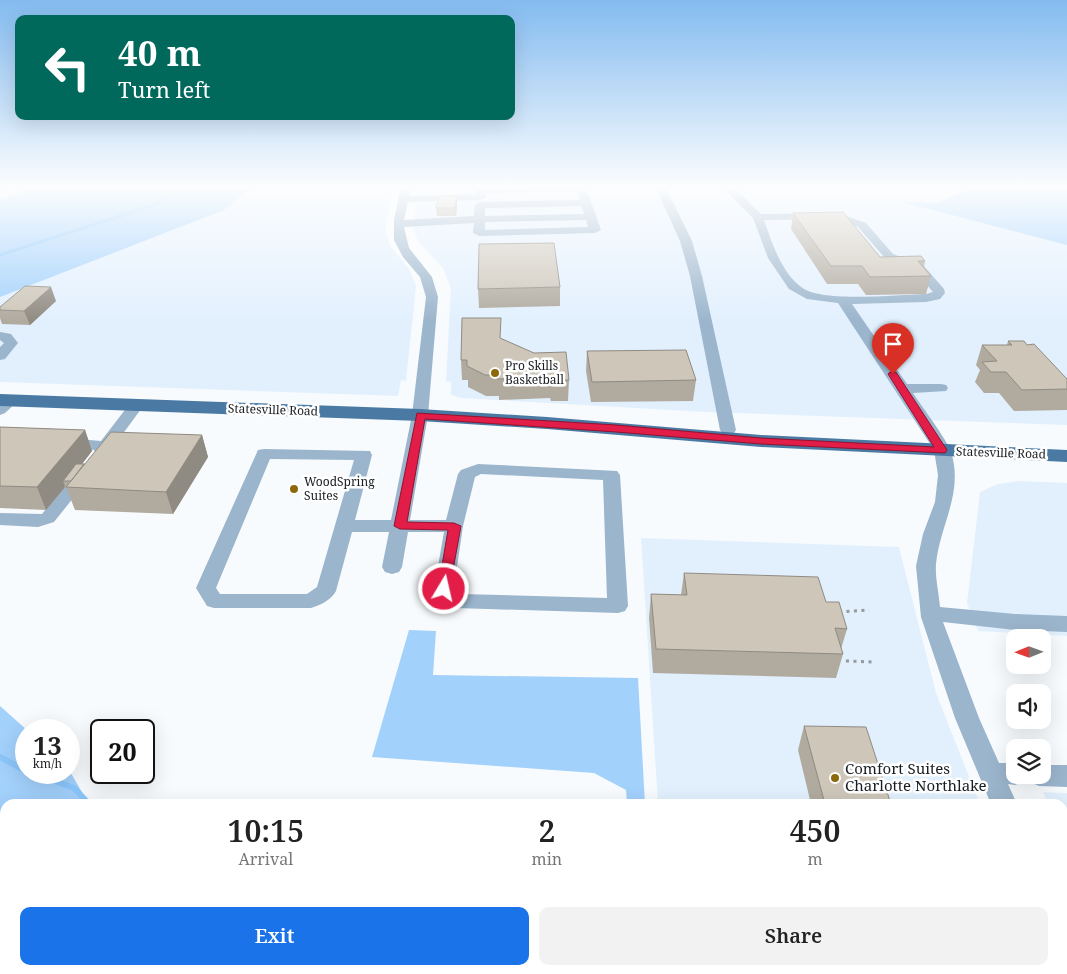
<!DOCTYPE html>
<html lang="en">
<head>
<meta charset="utf-8">
<style>
  body { margin:0; font-family:"Noto Serif",serif; background:#f2f2f2; color:#222; height:100vh; display:flex; flex-direction:column; font-size:19px; white-space:nowrap }
  * { box-sizing:border-box; margin:0 }
  p { font-size:16px; color:#767676 }
  .icon { flex:none; width:28px; height:28px; fill:none; stroke:currentColor; stroke-width:2; stroke-linecap:round; stroke-linejoin:round }
  .map { position:relative; flex:1; overflow:hidden }
  .details { position:absolute; left:0px; top:799px; width:1068px; height:176px; display:flex; flex-direction:column; background:#fff; border-radius:15px 15px 0 0; box-shadow:0 5px 20px #0002 }
  .details>* { flex:none }
  .hud { position:absolute; left:15px; top:15px; width:500px; height:105px; border-radius:10px; box-shadow:0 5px 20px #0002; background:#00695c; color:#fff; overflow:hidden }
  .needle { width:32px; rotate:269deg }
  .fabs { position:absolute; left:1006px; top:629px; display:grid; gap:10px }
  .fabs a { display:grid; place-items:center; width:45px; height:45px; border-radius:10px; background:#fff; box-shadow:0 5px 20px #0002; font-size:25px }
  .speed { position:absolute; left:15px; top:719px; display:flex; gap:10px; font-size:25px; font-weight:700; text-align:center }
  .speed>* { display:grid; place-content:center; width:65px; height:65px; border-radius:50%; background:#fff; box-shadow:0 5px 20px #0002; line-height:1 }
  .speed small { font-size:12px; font-weight:400 }
  .speed .limit { border:2px solid #111; border-radius:8px; background:#fff; color:#111 }
  .pin { position:absolute; display:grid; place-items:center; width:42px; height:42px; color:#fff; margin:-51px -21px; border-radius:50% 50% 50% 0; rotate:-45deg; box-shadow:0 0 5px #0007 }
  .pin .icon { rotate:45deg }
  .me { position:absolute; width:55px; margin:-28px; rotate:9deg; stroke-linejoin:round; filter:drop-shadow(0 0 4px #0008) }
  .turn { display:flex; align-items:center; gap:18px; height:105px; padding:0 20px; font-size:22px }
  .turn .icon { width:65px; height:65px; stroke-width:2.5 }
  .turn b { display:block; font-size:35px; line-height:42px }
  .eta { display:flex; justify-content:space-evenly; align-items:center; height:85px; text-align:center }
  .eta b { font-size:30px; font-weight:600; line-height:35px }
  .primary-button { display:flex; gap:10px; margin-top:auto; padding:10px 20px }
  .primary-button a { flex:1; height:58px; border-radius:10px; background:#1a73e8; color:#fff; font-size:20px; font-weight:600; line-height:58px; text-align:center }
  .primary-button a+a { background:#f2f2f2; color:#222 }
  .map>svg:first-child { display:block }
  .built { fill:#e2f0fe }
  .forest { fill:#a2d1fc }
  .lines { fill:none; stroke-linecap:round; stroke-linejoin:round }
  .stream-far1 { stroke:#8bc6fb; stroke-width:3 }
  .stream { stroke:#8bc6fb; stroke-width:6 }
  .path { stroke:#95999b; stroke-width:3; stroke-dasharray:3 4.5; stroke-linecap:butt }
  .minor { fill:#9bb5cc; fill-rule:evenodd }
  .major { fill:#4a79a3; fill-rule:evenodd }
  .wall { fill:#b0aa9f }
  .shaded-wall { fill:#908b82 }
  .building { fill:#cdc6b9; stroke:#908b82 }
  .route { fill:#e11d48; stroke:#92132f }
  .poi-dot { fill:#8c690a; stroke:#fff; stroke-width:2 }
  .labels { text-anchor:middle; stroke-width:5; stroke-linejoin:round; paint-order:stroke }
  .poi-label { font-size:12px; fill:#181d21; stroke:#fff; text-anchor:start }
  .street-label { font-size:12px; fill:#181d21; stroke:#fff }
  .near-poi-label { font-size:15px; fill:#181d21; stroke:#fff; text-anchor:start }
</style>
</head>
<body>
<div class="map">
<svg width="1067" height="974" viewBox="0 0 1067 974">
  <rect width="100%" height="100%" fill="#f8fbfd"/>
  <path class="built" d="M0,186H394L385,230L390,246L409,269L416,286L406,381L401,380L398,396L0,382Z
    M419,186H1067V425L705,412L461,398L451,395V382L446,381L451,288L443,268L418,241L413,228Z
    M1020,481L1067,483V636L978,631L967,603L980,492L998,484Z
    M641,538L899,547L936,693L980,804H658Z
    M1043,792L1067,793V846L1063,836L1062,804H1048Z
    M669,970H1046L1048,974H670Z"/>
  <path class="forest" d="M40,186H254L224,210L0,297V199Z
    M976,186H1053L1067,190V245L902,202L937,203Z
    M409,630L436,631L433,675L638,678L645,804H627L626,790L594,773L372,757Z
    M0,706L27,730L26,772H69V770L89,804H5V833L0,830Z
    M113,970H305L308,974H120Z"/>
  <g class="lines">
    <path class="stream-far1" d="M0,255L151,206L186,186"/>
    <path class="stream" d="M0,757L26,771
      M30,772L74,788L89,804
      M305,970L308,974"/>
    <path class="path" d="M839,612L869,610
      M846,661L874,662"/>
    <path class="minor" d="M0,186H15L0,192Z
      M401,186H411L409,196L476,194L475,190L480,187L585,186L586,188L601,230L595,233L479,236L473,233L474,223L404,227L409,248L432,277L438,297L428,415L410,520H446L458,474L461,470L478,464L617,471L620,475L628,606L625,611L618,613L456,608L449,606L434,589L444,532H408L402,567L399,572L392,574L385,572L382,567L389,532H352L336,591C331,600 321,605 311,608H214L207,606L196,588L258,450L264,449L370,451L372,455L355,520H391L412,415L426,297L420,277L403,257L394,240V220ZM577,191L580,200L480,202L475,205L474,216L404,220L408,202L481,200L486,197L485,193ZM581,206L584,214L485,216V208ZM586,220L588,227L485,230V222ZM270,459L354,460L317,587L307,594H220L216,588ZM481,474L603,480L607,598L461,594L454,587L463,526L475,477Z
      M655,186H665L692,241L702,276L736,430L734,433H722L720,430L690,276L680,241Z
      M721,186H732L761,214L838,213L866,223L893,254L923,265L944,289L945,293L940,299L926,302L852,304L907,384H941L946,385L948,388L946,391L913,393C922,407 946,438 951,452C964,493 940,524 936,564C935,578 939,593 940,607L1015,614L1067,616V632L1015,630L943,622L979,718L999,763H1015V775H1042V765H1067V787L1039,786L1030,782L1027,775L1024,781L1015,785L1008,784L1017,804H991L955,718L921,617L916,566L923,534L935,502L938,475L934,450L838,303L807,299L789,289L768,258L753,218ZM837,219L858,227L885,258L915,271L933,292L926,294C898,295 826,302 804,289C782,275 772,243 764,220Z
      M0,332L11,334L18,343L5,359L0,360V347L4,343L0,340Z
      M10,396L15,398L18,401L5,413L0,415V402Z
      M136,400L141,402L144,405L108,454H96L94,450L60,446L58,443L60,440L66,438L101,441L131,402Z
      M73,482L79,483L82,487L54,522L38,527L0,525V513L42,514L67,483Z
      M1062,917L1067,919V953L1062,952Z"/>
    <path class="major" d="M0,394L420,409L547,417L761,435L1067,450V462L761,447L547,429L420,421L0,406Z"/>
  </g>
  <path class="wall" d="M457,204L456,216H437L436,208Z
    M793,213L880,257L925,261L924,267L931,276L926,294L866,295L858,284H827L791,229Z
    M560,287V306L479,308L478,289Z
    M56,301L30,325L2,324L0,318V307Z
    M501,339L569,380L568,401H551L550,398L499,400V396H486L468,387V380H462L461,360Z
    M1008,341L1027,345L1067,379V410L1014,411L999,393H984L975,382L980,370L976,365L982,345H1007Z
    M587,351L696,380L693,401L591,402L586,371Z
    M0,427L85,430L92,451L82,464L202,435L208,457L173,514L75,510L66,487H65L46,510L0,508Z
    M684,573L826,602L847,629L841,649L843,654L836,678L653,673L649,618L651,594L681,595Z
    M804,726L891,804H811L798,750Z"/>
  <path class="shaded-wall" d="M457,196V204L456,216L455,208Z
    M51,287L56,301L30,325L24,311Z
    M85,430L92,451L69,481H63L65,487L46,510L37,487Z
    M202,435L208,457L173,514L166,492Z"/>
  <path class="building" d="M439,196H457L455,208H436Z
    M843,212L880,257L921,256L925,261H918L931,276L870,277L862,266H831L793,213Z
    M554,243L560,287L478,289L479,244Z
    M25,286L51,287L24,311L0,310V307Z
    M462,318H501L500,338L534,353L566,352L569,380H551V378L498,379V375H485L467,366V360H461Z
    M1008,341H1024L1027,345L1034,344L1067,379V389L1022,390L1006,372H991L982,362L997,361L982,345H1012Z
    M686,350L696,380L592,382L587,351Z
    M0,427L85,430L37,487L0,486Z
    M111,432L202,435L166,492L66,487Z
    M76,464H84L71,481H63Z
    M684,573L818,577L826,602H839L847,629L835,628L843,654L656,649L651,594L687,595Z
    M804,726L866,727L891,804H825Z"/>
  <linearGradient id="sky" x2="0" y2="1"><stop stop-color="#83bbf0"/><stop offset="0.58" stop-color="#fcfdfe"/><stop offset="1" stop-color="#fcfdfe" stop-opacity="0"/></linearGradient>
  <rect width="1067" height="322" fill="url(#sky)"/>
  <path class="route" d="M890,372H896L947,450L945,453L761,444L616,432L425,419L407,522L454,523L461,526L449,592H440L438,589L448,530L400,529L394,526L417,413L616,425L761,438L934,447L888,374Z"/>
  <g class="poi-dot">
    <circle cx="495" cy="373" r="5"/>
    <circle cx="294" cy="489" r="5"/>
    <circle cx="835" cy="778" r="5"/>
  </g>
  <g class="labels">
    <g class="poi-label">
      <text x="505" y="370">Pro Skills<tspan x="505" dy="14">Basketball</tspan></text>
      <text x="304" y="486">WoodSpring<tspan x="304" dy="14">Suites</tspan></text>
    </g>
    <g class="street-label">
      <text transform="translate(273 410) rotate(2)" y="4">Statesville Road</text>
      <text transform="translate(1001 453) rotate(2)" y="4">Statesville Road</text>
    </g>
    <g class="near-poi-label">
      <text x="845" y="774">Comfort Suites<tspan x="845" dy="17">Charlotte Northlake</tspan></text>
    </g>
  </g>
</svg>
<div class="fabs">
<a><svg class="needle" viewBox="-14 -14 28 28"><path d="M0-13l5 13h-10z" fill="#e53935"/><path d="M0 13l5-13h-10z" fill="#767676"/></svg></a>
<a><svg class="icon" aria-label="sound" viewBox="0 0 24 24"><path d="M4 9h4l5-4v14l-5-4H4zM17 9q2 3 0 6"/></svg></a>
<a><svg class="icon" aria-label="layers" viewBox="0 0 24 24"><path d="M12 4l9 5-9 5-9-5zM3 14l9 5 9-5"/></svg></a>
</div>
<div class="speed"><div>13<small>km/h</small></div><div class="limit">20</div></div>
<div class="pin" style="left:893px;top:374px;background:#d93025"><svg class="icon" aria-label="arrive" viewBox="0 0 24 24"><path d="M6 21V4h12l-3 4 3 4H6"/></svg></div>
<svg class="me" style="left:444px;top:589px" viewBox="-20 -20 40 40"><circle r="17" fill="#e11d48" stroke="#fff" stroke-width="3"/><path d="M0-11L8 9 0 5-8 9z" fill="#fff"/></svg>
<div class="hud">
<div class="turn"><svg class="icon" aria-label="left" viewBox="0 0 24 24"><path d="M17 20v-9H6M10 6l-5 5 5 5"/></svg><div><b>40 m</b>Turn left</div></div>
</div>
<section class="details">
<div class="eta">
<div><b>10:15</b><p>Arrival</p></div>
<div><b>2</b><p>min</p></div>
<div><b>450</b><p>m</p></div>
</div>
<div class="primary-button"><a>Exit</a><a>Share</a></div>
</section>
</div>
</body>
</html>
